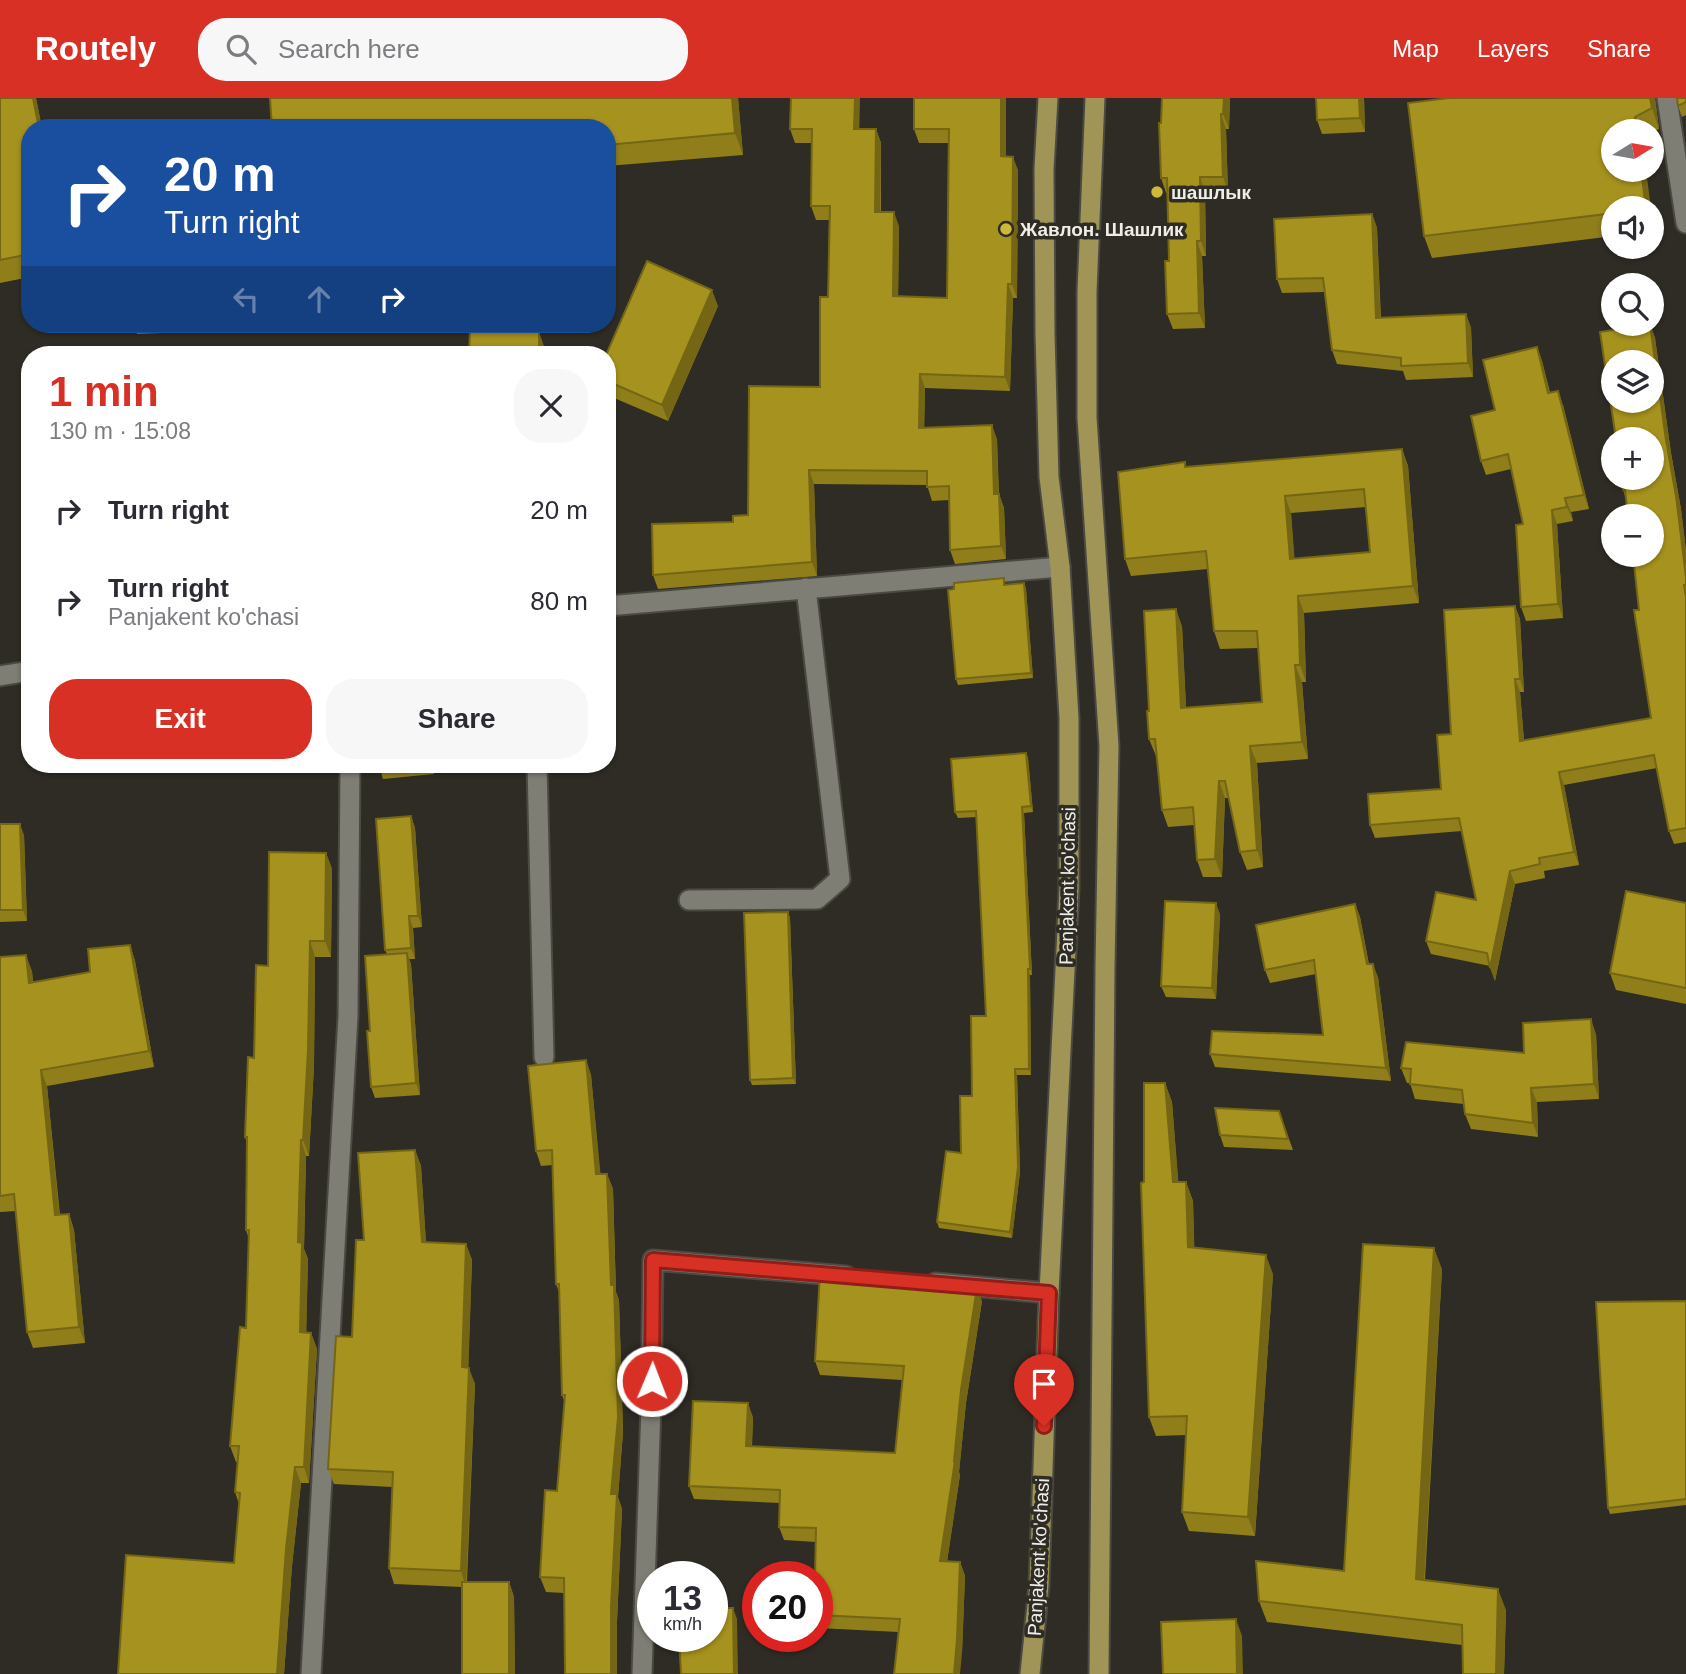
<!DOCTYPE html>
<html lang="en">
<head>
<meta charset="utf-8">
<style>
  body { margin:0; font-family:Arial,sans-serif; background:#f7f7f7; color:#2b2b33; height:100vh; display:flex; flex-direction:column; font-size:26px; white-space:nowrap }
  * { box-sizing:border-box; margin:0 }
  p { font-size:23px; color:#7c7c81 }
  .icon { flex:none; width:38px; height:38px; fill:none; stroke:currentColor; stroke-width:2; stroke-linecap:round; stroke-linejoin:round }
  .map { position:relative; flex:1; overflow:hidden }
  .panel { position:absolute; left:21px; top:248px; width:595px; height:427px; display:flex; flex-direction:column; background:#fff; border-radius:28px; box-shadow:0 2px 5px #0004 }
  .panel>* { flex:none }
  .banner { position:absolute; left:21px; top:21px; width:595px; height:214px; border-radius:28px; box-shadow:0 2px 5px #0004; background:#1a4fa0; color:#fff; overflow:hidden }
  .needle { width:46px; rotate:79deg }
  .tools { position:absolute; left:1601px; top:21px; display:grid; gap:14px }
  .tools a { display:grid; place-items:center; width:63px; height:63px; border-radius:50%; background:#fff; box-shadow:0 2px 5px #0004; font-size:35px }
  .speed { position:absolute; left:637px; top:1463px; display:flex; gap:14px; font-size:35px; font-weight:700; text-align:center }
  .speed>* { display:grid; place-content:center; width:91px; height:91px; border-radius:50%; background:#fff; box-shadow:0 2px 5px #0004; line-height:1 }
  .speed small { font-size:18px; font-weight:400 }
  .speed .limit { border:10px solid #d22; background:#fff; color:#111 }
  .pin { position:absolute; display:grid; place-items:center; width:60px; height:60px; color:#fff; margin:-72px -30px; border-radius:50% 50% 50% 0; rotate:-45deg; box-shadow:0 0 7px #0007 }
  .pin .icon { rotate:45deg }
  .me { position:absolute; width:77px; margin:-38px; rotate:1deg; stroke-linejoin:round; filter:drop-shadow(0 0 5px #0008) }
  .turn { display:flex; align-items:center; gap:24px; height:147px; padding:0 28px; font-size:32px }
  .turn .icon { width:91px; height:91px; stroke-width:2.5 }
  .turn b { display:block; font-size:49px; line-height:60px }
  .lanes { display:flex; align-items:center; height:66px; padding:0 28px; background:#0003; justify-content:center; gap:35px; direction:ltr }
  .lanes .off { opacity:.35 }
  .round { display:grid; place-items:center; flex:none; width:74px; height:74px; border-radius:28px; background:#f7f7f7 }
  .summary { display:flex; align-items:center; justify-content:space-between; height:119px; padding:0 28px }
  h1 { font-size:42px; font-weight:700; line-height:52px; color:#d93025 }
  .cta { display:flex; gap:14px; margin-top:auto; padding:14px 28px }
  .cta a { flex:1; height:80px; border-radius:28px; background:#d93025; color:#fff; font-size:28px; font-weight:700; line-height:80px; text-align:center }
  .cta a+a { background:#f7f7f7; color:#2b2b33 }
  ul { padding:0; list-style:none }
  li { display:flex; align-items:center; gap:21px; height:91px; padding:0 28px }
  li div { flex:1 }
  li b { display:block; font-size:26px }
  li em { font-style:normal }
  header { display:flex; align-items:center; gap:42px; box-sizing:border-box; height:98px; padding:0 35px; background:#d93025; color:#fff }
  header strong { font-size:33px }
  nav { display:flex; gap:38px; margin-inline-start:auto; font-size:24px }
  .search { width:490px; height:63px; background:#f7f7f7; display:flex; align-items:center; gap:18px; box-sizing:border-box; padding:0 24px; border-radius:28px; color:#7c7c81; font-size:26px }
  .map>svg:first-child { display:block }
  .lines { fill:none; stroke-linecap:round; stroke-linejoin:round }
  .service-casing { stroke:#4a4942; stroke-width:23 }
  .minor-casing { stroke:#4a4942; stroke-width:23 }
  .primary-casing { stroke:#4a4942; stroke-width:23 }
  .service { stroke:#7f7e74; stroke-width:19 }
  .minor { stroke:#7f7e74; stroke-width:19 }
  .primary { stroke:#a09556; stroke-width:19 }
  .wall { fill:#8f7e1a; fill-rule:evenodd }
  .shaded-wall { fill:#746615 }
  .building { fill:#a6921e; stroke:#746615; stroke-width:2; fill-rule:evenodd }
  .route-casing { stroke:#8d1f18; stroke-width:18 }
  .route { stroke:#d93025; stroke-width:12 }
  .poi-dot { fill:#cfb837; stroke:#2e2c24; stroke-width:2.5 }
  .labels { text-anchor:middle; stroke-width:7; stroke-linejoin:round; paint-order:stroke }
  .poi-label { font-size:19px; font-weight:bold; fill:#eeede8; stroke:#2e2c24; text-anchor:start }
  .street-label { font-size:19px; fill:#eeede8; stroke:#2e2c24 }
</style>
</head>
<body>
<header>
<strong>Routely</strong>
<div class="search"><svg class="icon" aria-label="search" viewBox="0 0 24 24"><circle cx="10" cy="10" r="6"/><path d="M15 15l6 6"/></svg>Search here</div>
<nav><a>Map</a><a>Layers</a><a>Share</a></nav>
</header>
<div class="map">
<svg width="1686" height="1576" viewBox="0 0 1686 1576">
  <rect width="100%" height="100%" fill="#2e2c24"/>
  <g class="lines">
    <defs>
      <path id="service" d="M935,1185L1049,1195
        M642,1576L651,1308L653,1162L846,1178"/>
      <path id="minor" d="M1667,0L1686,125
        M607,508L1060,469
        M0,578L30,573
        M537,667L544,959
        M689,802L817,801L840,781L806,490
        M311,1576L348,918L350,667"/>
      <path id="primary" d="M1095,0L1087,194V320L1109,648L1105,869L1099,1576
        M1030,1576L1039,1487L1049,1195L1069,791V620L1060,469L1049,379L1045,236L1044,71L1048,0"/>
    </defs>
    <use href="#service" class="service-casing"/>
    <use href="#minor" class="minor-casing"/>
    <use href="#primary" class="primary-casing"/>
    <use href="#service" class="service"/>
    <use href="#minor" class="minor"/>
    <use href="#primary" class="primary"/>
  </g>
  <path class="wall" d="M0,0H36L42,30H30V179L0,185Z
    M738,0L743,57L607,68V30Z
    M914,0H1006V58L1018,72L1017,200H1013L1010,293L925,290L924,330L997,341L999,396L1004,410L1006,461L955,466L950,452L949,402L932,403L927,387L814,386L817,478L658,491L653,477L733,424L748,417L820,289L828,199L829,122H816L811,108L812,45H795L790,31H876L881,45V114L899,128L898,199L947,200L948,45H919L914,31Z
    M1162,0H1230L1229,31H1226L1228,94H1205L1206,158H1202L1205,230L1173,231L1167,216L1169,163L1168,95H1166L1161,80Z
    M1364,0L1365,34L1322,36L1317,22Z
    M1449,0H1655L1659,31L1652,35V33H1614V138L1432,160L1424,138Z
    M1686,0V17L1682,19L1678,8Z
    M1372,116L1377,130L1381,220L1466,216L1471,230L1473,279L1406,282L1403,273L1337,266L1332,252L1325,194L1282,195L1277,181Z
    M718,208L668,323L607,297V257Z
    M134,226H214V233L137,236Z
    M1650,226L1655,240L1671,355L1681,411L1686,453V744L1674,746L1669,733L1657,670L1564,687L1579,767L1544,773L1545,780L1515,786L1495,883L1490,868L1431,856L1426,843L1476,802L1462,733L1375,740L1370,727L1441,691L1451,636L1515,508L1520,521L1524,594H1520L1524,642L1651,620L1639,512L1626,401L1623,392Z
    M1537,249L1542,263L1550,294L1563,307L1589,411L1571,414L1573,423L1557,426L1563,520L1526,523L1521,509L1523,426L1511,371L1486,377L1481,363L1495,312Z
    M1402,351L1408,368L1419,505L1304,515L1306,584H1302L1308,661L1257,665L1263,769L1247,772L1240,754L1229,700H1225L1222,779H1203L1197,762L1194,727L1168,729L1162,712L1157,658H1156L1149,641V613L1182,528L1186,610L1262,604L1258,550L1220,551L1214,533L1208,471L1131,478L1125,461L1186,369ZM1366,409L1370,454L1294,461L1291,415Z
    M1024,485L1026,491L1033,580L958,587L956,581L1006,487Z
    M1026,655L1028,660L1033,714L1024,715L1032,877H1030L1031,977H1017L1020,1074L1012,1140L939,1130L937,1124L961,1055L986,918L977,719L958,720L955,714Z
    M379,667H433L434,676L383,681Z
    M411,718L415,730L422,829L413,830L415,861H409L411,866L420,997L375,1000L371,989L370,933L387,856L385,852Z
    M0,726L24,737L27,823L0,824Z
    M326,755L332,771L331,859H315L314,968L309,1058H306L304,1151L308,1161L306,1235H311L317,1251L309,1385H301L292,1468L284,1576H118L234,1465L239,1406L235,1394L238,1364H236L230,1348L246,1230L249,1141L246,1132L247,1046L245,1039L254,960L268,868Z
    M1686,805V906L1616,892L1610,875Z
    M1355,806L1360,819L1369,866L1378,879L1391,983L1215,969L1210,956L1323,937L1316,876L1270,885L1265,872Z
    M788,814L790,820L796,986L752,987L750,982Z
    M1220,816L1216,901L1166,899L1161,888Z
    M130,847L135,863L154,969L47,988L60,1117L69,1116L74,1132L85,1245L33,1250L27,1234L16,1113L0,1114V859L32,873L33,884L90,874Z
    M1596,936L1599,1001L1537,1004L1538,1039L1471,1031L1465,1016L1464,1006L1415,1001L1410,985H1407L1401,970L1524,955Z
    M586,962L591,977L600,1076H607L613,1091L616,1194L619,1202L623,1334L618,1399L622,1411L617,1524V1576H565L564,1495L546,1494L540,1479L557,1393L565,1305L562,1297L559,1194L556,1186L552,1067L541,1068L536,1053Z
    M1165,985L1172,1004L1178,1084H1186L1193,1103L1194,1150L1273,1176L1255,1438L1189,1433L1182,1414L1186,1337L1156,1338L1149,1319L1144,1084Z
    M1279,1013L1293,1052L1224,1049L1220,1037Z
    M415,1052L421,1068L426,1145L466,1146L472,1162L468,1270L475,1286L467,1484H509L514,1499L515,1576H462V1489L394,1486L389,1470L392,1389L334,1386L328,1371L352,1239L364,1142Z
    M1442,1171L1425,1482L1506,1512L1504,1576H1463L1462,1547L1267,1524L1259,1503L1344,1473Z
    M982,1203L966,1305L959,1374L960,1377L947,1464H960L965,1478L962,1555L898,1534L818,1530L816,1444L784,1442L779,1429L780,1405L694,1401L689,1388L753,1319L752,1349L895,1355L902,1282L820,1277L815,1263Z
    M1686,1203V1407L1610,1416L1608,1410Z"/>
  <path class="shaded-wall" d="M33,0H36L42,30H39Z
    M732,0H738L743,57L735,35Z
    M855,0H860L859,45L854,31Z
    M1001,0H1006V72L1001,58Z
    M1224,0H1230L1229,31L1223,16Z
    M1359,0H1364L1365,34L1360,20Z
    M1650,0H1655L1659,31L1652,10Z
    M1221,16L1226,31L1228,94L1223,79Z
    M1635,19L1640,33H1637Z
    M876,31L881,45L880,128L875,114Z
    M1013,59L1018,72L1017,200L1012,186Z
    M1641,72H1646L1651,110H1646Z
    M1200,79L1205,94L1206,158L1201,143Z
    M894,114L899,128L898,212L893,198Z
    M1372,116L1377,130L1381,234L1376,220Z
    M1197,143L1202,158L1205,230L1199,215Z
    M1008,186L1013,200L1010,293L1005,279Z
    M712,192L718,208L668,323L662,307Z
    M1466,216L1471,230L1473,279L1468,265Z
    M1650,226L1655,240L1671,355L1681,411L1686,453V479Z
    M539,234L545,251V257H539Z
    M1537,249L1542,263L1553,309L1548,295Z
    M920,276L925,290L924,344L919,330Z
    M1558,293L1563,307L1589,411L1584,397Z
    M992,327L997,341L999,410L994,396Z
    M1402,351L1408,368L1419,505L1413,488Z
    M809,372L814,386L817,478L812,464Z
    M999,396L1004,410L1006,461L1001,448Z
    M1285,398L1291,415L1296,478L1290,461Z
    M1565,400L1571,414L1573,423L1567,409Z
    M1552,412L1557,426L1563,520L1558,506Z
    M1024,485L1026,491L1033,580L1031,575Z
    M1298,498L1304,515L1306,584L1300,567Z
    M1515,508L1520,521L1524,594L1520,581Z
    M1176,511L1182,528L1187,627L1181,610Z
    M1295,567L1302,584L1308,661L1302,644Z
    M1515,581L1520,594L1525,656L1520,643Z
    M1250,648L1257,665L1263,769L1257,752Z
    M1026,655L1028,660L1033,714L1031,708Z
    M1559,674L1564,687L1579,767L1574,754Z
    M1219,683L1225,700L1222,779L1215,761Z
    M1022,709L1024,715L1032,877L1030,871Z
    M411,718L415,730L422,829L418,818Z
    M20,726L24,737L27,823L23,812Z
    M326,755L332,771L331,859L325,843Z
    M1510,773L1515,786L1495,883L1490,870Z
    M1216,805L1220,816L1216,901L1212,890Z
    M1355,806L1360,819L1371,880L1367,866Z
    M788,814L790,820L796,986L793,980Z
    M409,818L413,830L415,861L411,850Z
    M310,843L315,859L314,968L309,1058L303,1042Z
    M130,847L135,863L154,969L149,953Z
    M407,855L411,866L420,997L416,985Z
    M26,857L32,873L34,901L29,885Z
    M1373,866L1378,879L1391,983L1386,970Z
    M1028,871L1030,877L1031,977L1029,971Z
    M1591,921L1596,936L1599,1001L1594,986Z
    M586,962L591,977L602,1091L596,1076Z
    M1015,971L1017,977L1020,1074L1012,1140L1010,1134Z
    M41,972L47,988L61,1134L55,1117Z
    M1165,985L1172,1004L1180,1103L1173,1084Z
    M1531,990L1537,1004L1538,1039L1533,1025Z
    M301,1042L306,1058L304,1151L308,1161L306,1250L300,1234L298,1144Z
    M415,1052L421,1068L427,1160L422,1144Z
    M607,1076L613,1091L616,1194L619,1202L623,1334L618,1399L622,1411L617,1524V1576H611V1187Z
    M1186,1084L1193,1103L1195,1168L1188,1149Z
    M69,1116L74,1132L85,1245L79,1229Z
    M466,1146L472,1162L468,1285L462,1269Z
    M1434,1150L1442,1171L1423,1502L1416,1481Z
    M1266,1157L1273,1176L1255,1438L1248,1419Z
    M977,1190L982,1203L966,1305L959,1374L960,1377L945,1477L940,1463L954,1363L961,1292Z
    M311,1235L317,1251L309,1385L304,1369Z
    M469,1270L475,1286L466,1489L461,1473Z
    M748,1305L753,1319L751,1362L746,1348Z
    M295,1369L301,1385L292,1468L284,1576H277L286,1451Z
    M960,1464L965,1478L962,1555L960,1576H954Z
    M509,1484L514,1499L515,1576H509Z
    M1498,1491L1506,1512L1504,1576H1496Z
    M733,1510L737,1521L738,1576H734Z
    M1236,1521L1242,1538L1243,1576H1237Z"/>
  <path class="building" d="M0,0H33L39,30H30V156L0,162Z
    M270,0H732L735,35L607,47V30H272Z
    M791,0H855L854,31H876L875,114H894L893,198L947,200L949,31H914V0H1001V58L1013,59L1012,186H1008L1005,279L920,276L919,330L992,327L994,396H999L1001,448L950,452L949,388L927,389V373L809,372L812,464L653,477L652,426L733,424V418L748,417L749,288L820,289V199H828L830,108H811L812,31H790Z
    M1162,0H1224L1223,16H1221L1223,79H1200L1201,143H1197L1199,215L1167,216L1165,163H1169L1167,80H1161L1159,25H1161Z
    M1316,0H1359L1360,20L1317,22Z
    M1449,0H1650L1652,10L1635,19L1637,33H1614V72H1641L1646,110H1614V115L1424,138L1408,5Z
    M1677,0H1686V4L1678,8Z
    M1372,116L1376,220L1466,216L1468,265L1401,268V260L1332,252L1323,180L1277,181L1274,121Z
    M647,163L712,192L662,307L607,283V257H606Z
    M1650,226L1666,342L1676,398L1686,479V487H1684L1686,499V730L1669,733L1654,657L1559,674L1574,754L1539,760L1540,766L1510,773L1490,870L1487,855L1426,843L1436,794L1476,802L1459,720L1370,727L1368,696L1441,691L1437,637L1451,636L1444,512L1515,508L1520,581H1515L1520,643L1651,620L1634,512H1639L1633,457H1652V418H1628L1625,392H1623L1621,380H1652V341H1616L1600,234ZM1614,264H1652V303H1614Z
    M470,232L539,234V257H469Z
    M1537,249L1548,295L1558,293L1584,397L1565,400L1567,409L1552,412L1558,506L1521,509L1516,427L1523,426L1508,356L1481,363L1471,318L1495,312L1483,262Z
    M1402,351L1413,488L1298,498L1300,567H1295L1302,644L1250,648L1257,752L1240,754L1225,683H1219L1215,761L1197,762L1193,709L1162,712L1155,641H1149L1147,613H1149L1144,513L1176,511L1181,610L1262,604L1257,533H1214L1206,453L1125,461L1118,374L1185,364V369ZM1364,391L1370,454L1290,461L1285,398Z
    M1004,480V487L1024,485L1031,575L956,581L948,492L954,491V485Z
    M1026,655L1031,708L1022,709L1030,871H1028L1029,971H1015L1018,1069L1010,1134L937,1124L946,1053L961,1055L960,998H972L971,918H986L976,713L955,714L951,661Z
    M379,667H407L379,669Z
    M411,718L418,818H409L411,850L385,852L376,721Z
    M0,726H20L23,812H0Z
    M269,754L326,755L325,843H310L308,952L303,1042H301L298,1144L302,1145L300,1234L311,1235L304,1369H295L286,1451L277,1576H118L126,1457L234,1465L240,1395L235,1394L239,1348H230L240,1229L246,1230L249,1132H246L247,1039H245L248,959L254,960L256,867L268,868Z
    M1626,793L1686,805V890L1610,875Z
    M1165,803L1216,805L1212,890L1161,888Z
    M1355,806L1367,866H1373L1386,970L1210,956L1212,933L1323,937L1314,862L1265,872L1256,827Z
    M788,814L793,980L750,982L744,815Z
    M130,847L149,953L41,972L55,1117L69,1116L79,1229L27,1234L14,1096L0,1098V859L26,857L29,885L90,874L88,851Z
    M407,855L416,985L371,989L367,933H370L365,858Z
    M1591,921L1594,986L1531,990L1533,1025L1465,1016L1462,992L1410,986L1411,971L1401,970L1406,944L1524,955L1523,925Z
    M586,962L596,1076H607L611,1187H614L618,1319L611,1396H617L611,1509V1576H565L564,1480L540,1479L545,1392L557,1393L565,1297H562L559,1186H556L552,1052L536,1053L528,968Z
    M1144,985H1165L1173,1084H1186L1188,1149L1266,1157L1248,1419L1182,1414L1187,1318L1149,1319L1141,1085L1144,1084Z
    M1215,1010L1279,1013L1288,1041L1220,1037Z
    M415,1052L422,1144L466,1146L462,1269L469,1270L461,1473L389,1470L393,1374L328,1371L336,1238L352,1239L356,1142H364L358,1055Z
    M1363,1146L1434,1150L1416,1481L1498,1491L1496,1576H1463L1462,1527L1259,1503L1256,1463L1344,1473Z
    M820,1175L952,1186L977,1190L961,1292L954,1363H955L940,1463L960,1464L957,1541L954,1576H894L900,1521L817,1517V1479H815L816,1430L779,1429L780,1392L689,1388L693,1303L748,1305L746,1348L895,1355L904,1268L815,1263Z
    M1686,1203V1401L1608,1410L1596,1204Z
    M462,1484H509V1576H462Z
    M712,1510H733L734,1576H681L679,1538H712Z
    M1236,1521L1237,1576H1163L1161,1524Z"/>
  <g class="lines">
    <defs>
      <path id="route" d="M652,1283L653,1162L1049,1195L1044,1328"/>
    </defs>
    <use href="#route" class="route-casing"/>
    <use href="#route" class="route"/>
  </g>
  <g class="poi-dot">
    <circle cx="1157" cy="94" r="7"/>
    <circle cx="1006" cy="131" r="7"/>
  </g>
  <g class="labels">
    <g class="poi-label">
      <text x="1171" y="101">шашлык</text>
      <text x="1020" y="138">Жавлон. Шашлик</text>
    </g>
    <g class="street-label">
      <text transform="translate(1067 788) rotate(-89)" y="7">Panjakent ko'chasi</text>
      <text transform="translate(1038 1459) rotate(-87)" y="7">Panjakent ko'chasi</text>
    </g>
  </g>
</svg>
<div class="tools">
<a><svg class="needle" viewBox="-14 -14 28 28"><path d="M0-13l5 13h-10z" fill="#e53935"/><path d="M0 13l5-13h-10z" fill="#7c7c81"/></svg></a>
<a><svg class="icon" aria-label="sound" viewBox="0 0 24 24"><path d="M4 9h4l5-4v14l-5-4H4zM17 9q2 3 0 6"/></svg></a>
<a><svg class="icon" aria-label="search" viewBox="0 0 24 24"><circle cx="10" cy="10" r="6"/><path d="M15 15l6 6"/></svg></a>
<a><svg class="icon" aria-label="layers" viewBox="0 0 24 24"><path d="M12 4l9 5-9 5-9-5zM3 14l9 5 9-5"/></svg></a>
<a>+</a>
<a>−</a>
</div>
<div class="speed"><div>13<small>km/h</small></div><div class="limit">20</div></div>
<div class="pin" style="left:1044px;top:1328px;background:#d93025"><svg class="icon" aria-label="arrive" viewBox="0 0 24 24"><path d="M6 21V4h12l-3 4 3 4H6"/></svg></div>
<svg class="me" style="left:652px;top:1283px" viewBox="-20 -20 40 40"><circle r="17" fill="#d93025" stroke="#fff" stroke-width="3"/><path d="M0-11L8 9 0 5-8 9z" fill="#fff"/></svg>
<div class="banner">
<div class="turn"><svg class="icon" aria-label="right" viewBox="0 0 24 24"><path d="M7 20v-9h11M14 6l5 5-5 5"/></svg><div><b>20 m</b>Turn right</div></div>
<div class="lanes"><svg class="icon off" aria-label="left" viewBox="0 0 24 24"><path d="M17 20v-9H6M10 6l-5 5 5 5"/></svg><svg class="icon off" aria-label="ahead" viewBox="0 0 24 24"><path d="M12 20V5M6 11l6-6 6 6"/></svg><svg class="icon" aria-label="right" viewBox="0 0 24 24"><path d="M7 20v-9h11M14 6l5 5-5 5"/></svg></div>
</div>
<section class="panel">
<div class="summary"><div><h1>1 min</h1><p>130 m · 15:08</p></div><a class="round"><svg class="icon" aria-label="close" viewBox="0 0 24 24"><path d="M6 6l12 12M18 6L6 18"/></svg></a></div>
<ul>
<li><svg class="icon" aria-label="right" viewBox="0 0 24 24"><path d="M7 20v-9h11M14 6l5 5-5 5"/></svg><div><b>Turn right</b></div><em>20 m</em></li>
<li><svg class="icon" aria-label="right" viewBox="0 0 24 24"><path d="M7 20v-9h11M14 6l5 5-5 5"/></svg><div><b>Turn right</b><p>Panjakent ko'chasi</p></div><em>80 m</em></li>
</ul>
<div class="cta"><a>Exit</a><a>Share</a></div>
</section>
</div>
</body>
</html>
